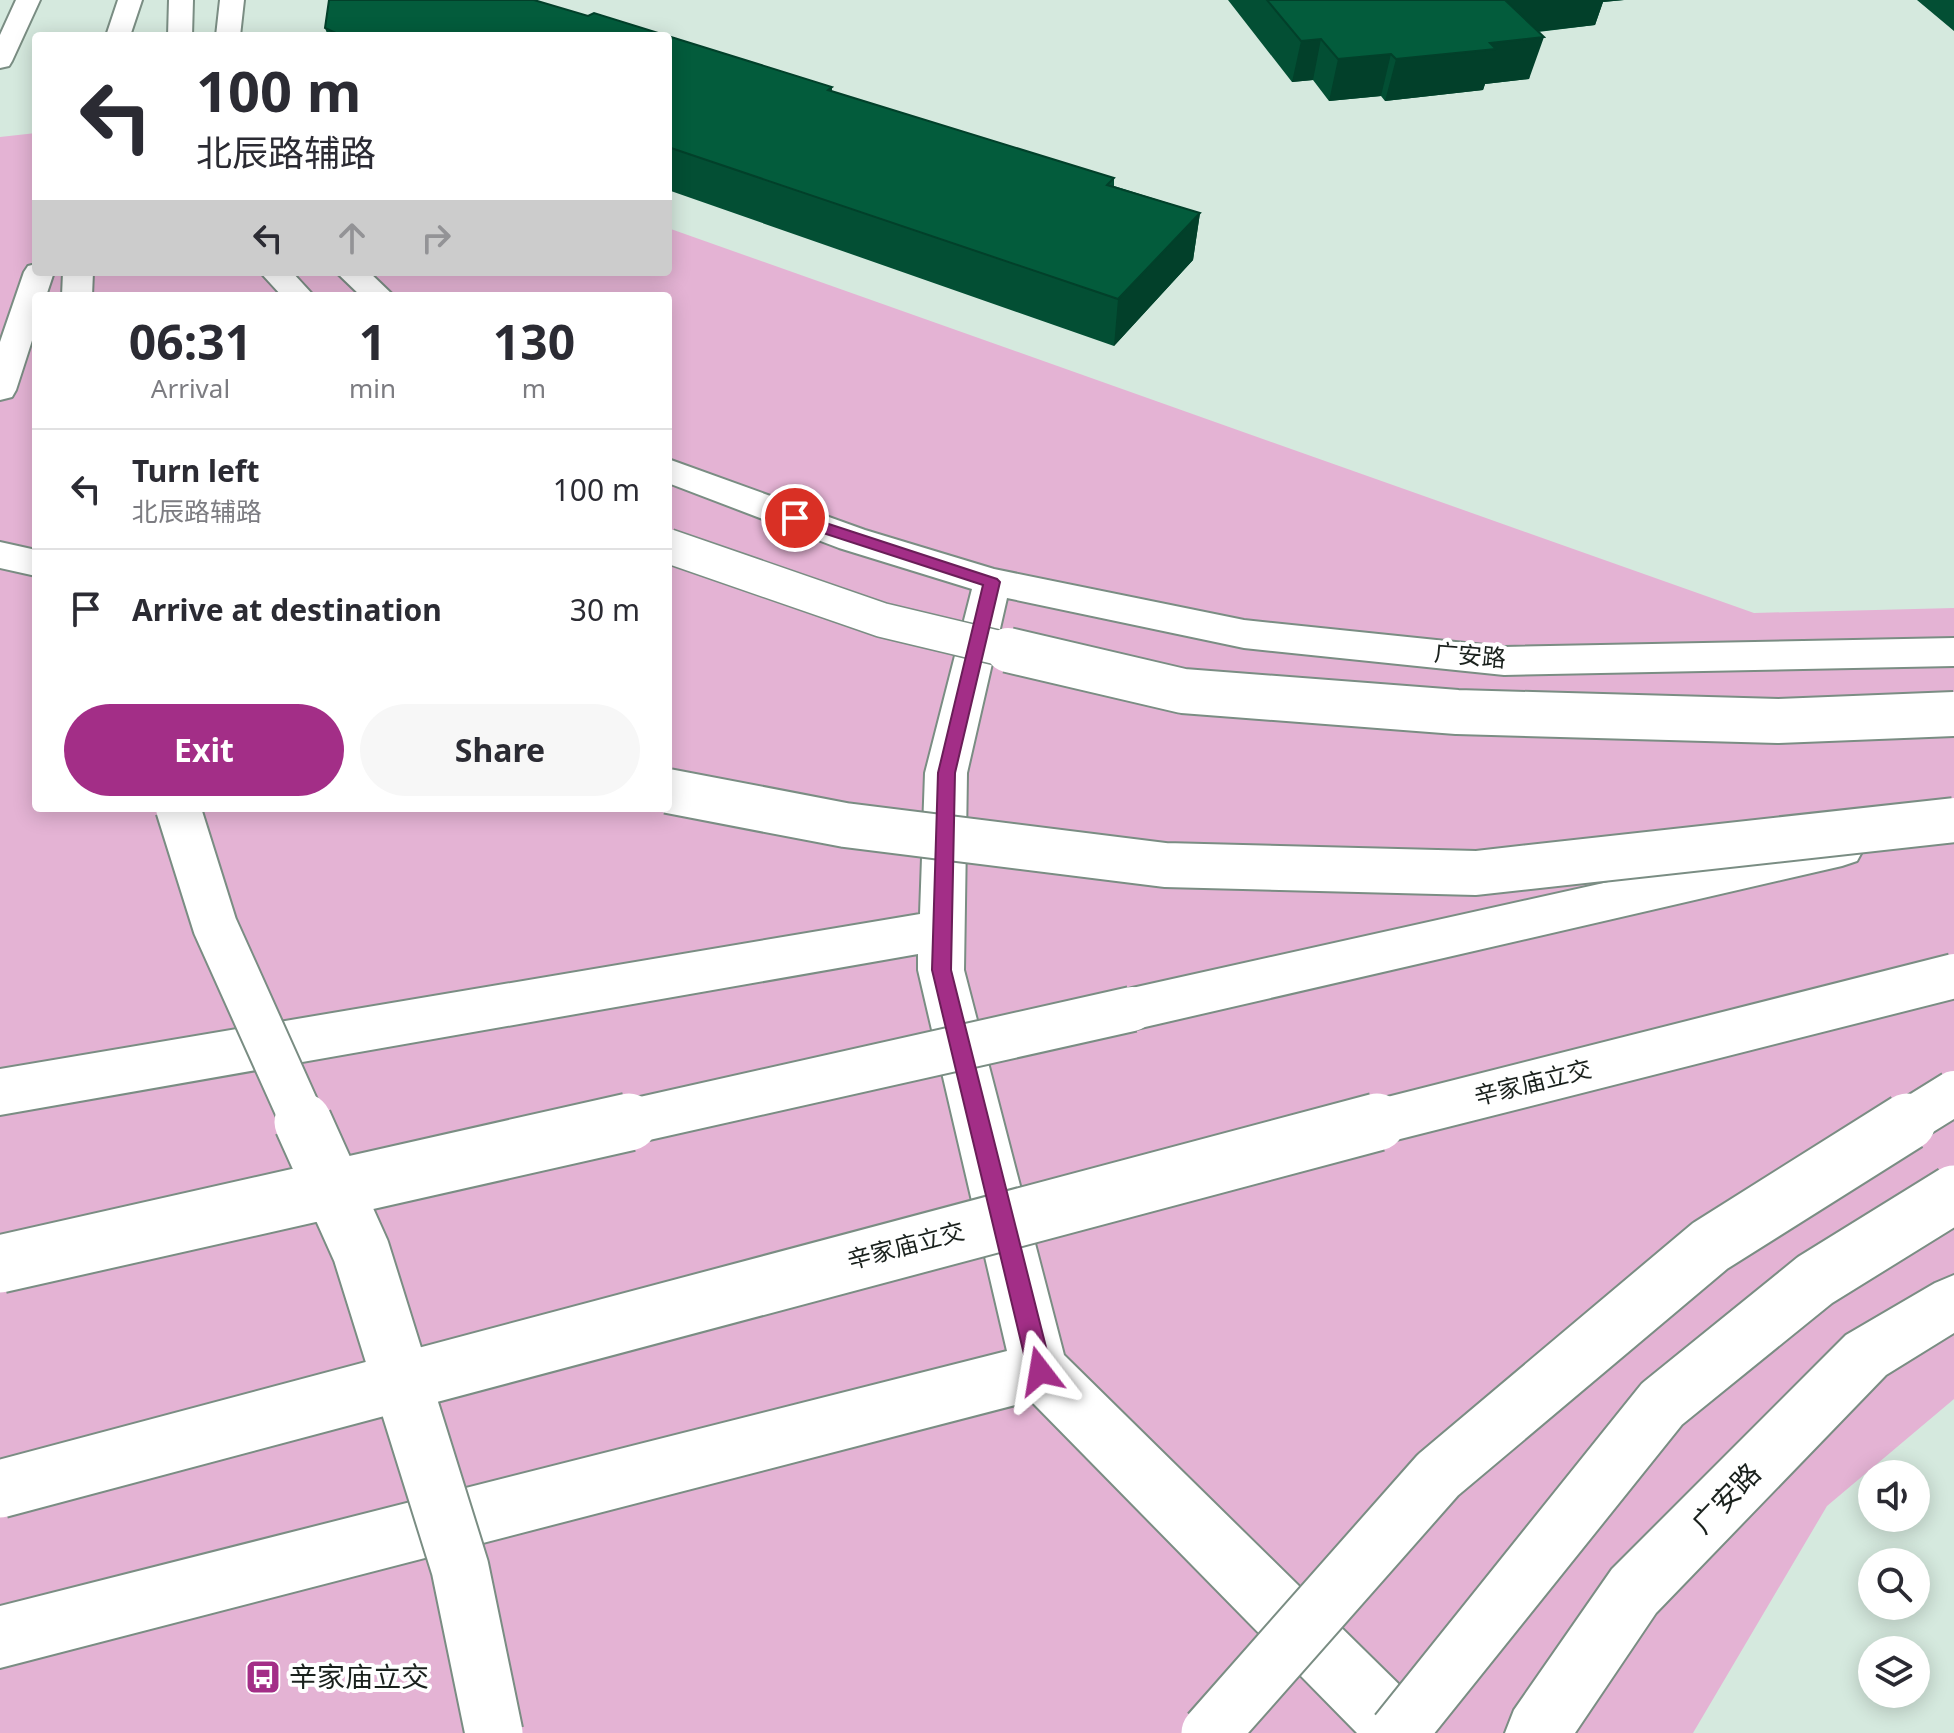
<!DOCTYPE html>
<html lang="en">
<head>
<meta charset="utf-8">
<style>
  body { margin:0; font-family:"Noto Sans","Noto Sans SC",sans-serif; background:#f7f7f7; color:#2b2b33; height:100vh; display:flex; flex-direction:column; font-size:30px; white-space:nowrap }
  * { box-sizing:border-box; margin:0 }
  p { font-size:26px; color:#7c7c81 }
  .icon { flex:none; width:44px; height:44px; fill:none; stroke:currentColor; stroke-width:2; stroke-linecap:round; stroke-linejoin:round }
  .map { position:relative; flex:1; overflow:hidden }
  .details { position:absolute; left:32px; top:292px; width:640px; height:520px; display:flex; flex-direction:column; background:#fff; border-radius:8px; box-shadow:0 4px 20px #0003 }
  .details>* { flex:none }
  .banner { position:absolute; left:32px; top:32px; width:640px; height:244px; border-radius:8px; box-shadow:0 4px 20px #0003; background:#fff; color:#2b2b33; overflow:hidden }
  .controls { position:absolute; left:1858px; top:1460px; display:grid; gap:16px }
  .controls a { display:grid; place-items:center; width:72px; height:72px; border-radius:50%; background:#fff; box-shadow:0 4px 20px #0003; font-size:40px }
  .pin { position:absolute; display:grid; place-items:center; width:68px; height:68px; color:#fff; margin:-34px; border:4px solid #fff; border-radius:50%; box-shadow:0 2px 8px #0007 }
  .me { position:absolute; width:88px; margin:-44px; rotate:346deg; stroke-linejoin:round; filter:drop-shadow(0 0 6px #0008) }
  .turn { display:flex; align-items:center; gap:28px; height:168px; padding:0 32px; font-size:36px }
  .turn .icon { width:104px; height:104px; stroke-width:2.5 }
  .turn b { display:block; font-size:56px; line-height:68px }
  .lanes { display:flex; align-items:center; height:76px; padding:0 32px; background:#0003; justify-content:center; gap:40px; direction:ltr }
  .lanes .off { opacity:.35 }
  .eta { display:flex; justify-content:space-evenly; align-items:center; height:136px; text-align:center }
  .eta b { font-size:48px; font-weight:700; line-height:56px }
  .button { display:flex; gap:16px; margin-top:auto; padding:16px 32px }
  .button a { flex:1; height:92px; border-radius:48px; background:#a32e87; color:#fff; font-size:32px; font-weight:700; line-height:92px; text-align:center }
  .button a+a { background:#f7f7f7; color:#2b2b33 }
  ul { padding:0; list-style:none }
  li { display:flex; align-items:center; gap:24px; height:120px; padding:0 32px; border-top:2px solid #e1e1e2 }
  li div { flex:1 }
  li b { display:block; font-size:30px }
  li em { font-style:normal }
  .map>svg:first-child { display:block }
  .green { fill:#e4b3d4; fill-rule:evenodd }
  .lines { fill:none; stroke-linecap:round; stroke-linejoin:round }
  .secondary-casing { stroke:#7a8d83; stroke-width:4 }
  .highway-casing { stroke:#7a8d83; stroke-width:4 }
  .secondary { fill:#fff; fill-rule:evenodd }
  .highway { fill:#fff; fill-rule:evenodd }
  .highway-bridge-far2-casing { stroke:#7a8d83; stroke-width:37; stroke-linecap:butt }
  .highway-bridge-far1-casing { stroke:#7a8d83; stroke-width:48; stroke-linecap:butt }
  .highway-bridge-casing { stroke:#7a8d83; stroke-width:61; stroke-linecap:butt }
  .highway-bridge-far2 { stroke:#fff; stroke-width:34 }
  .highway-bridge-far1 { stroke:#fff; stroke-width:44 }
  .highway-bridge { stroke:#fff; stroke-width:57 }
  .wall { fill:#034f34 }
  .shaded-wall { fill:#02402a }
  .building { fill:#035c3c; stroke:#02402a; stroke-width:2 }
  .route { fill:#a32e87; stroke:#6a1e58; stroke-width:2 }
  .labels { text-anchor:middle; stroke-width:8; stroke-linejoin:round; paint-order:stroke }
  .street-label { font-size:24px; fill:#1a211d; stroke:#fff }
  .near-street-label { font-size:28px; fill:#1a211d; stroke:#fff }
  .near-poi-label { font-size:28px; fill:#1a211d; stroke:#fff; text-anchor:start }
</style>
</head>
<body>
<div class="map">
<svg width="1954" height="1733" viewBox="0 0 1954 1733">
  <rect width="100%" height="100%" fill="#d5e9de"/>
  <path class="green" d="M36,133V272H668V228L1754,613L1954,608V1399L1827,1506L1693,1733H0V137ZM36,296H668V808H36Z"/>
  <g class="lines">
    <defs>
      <path id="secondary" d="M220,0H244L240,36H216Z
        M336,272H369L394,296H361Z
        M668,459L865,530L994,569L1244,620L1504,647L1954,638V666L1504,675L1244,648L1007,598L967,773L964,970L1064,1355L1425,1710L1434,1733H1357L1031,1401L0,1668V1606L1007,1351L918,970V954L0,1115V1069L920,914L925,773L972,589L839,548L668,483Z
        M1954,1275V1333L1886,1375L1656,1613L1575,1733H1505L1514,1710L1612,1569L1846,1335L1935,1283Z"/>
      <path id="highway" d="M16,0H40L12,61L9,66L0,68V35Z
        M118,0H142L130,36H106Z
        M169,0H193L192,36H168Z
        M36,264V272H54L46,296H36V328L16,390L12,397L0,400V342L24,272L28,266Z
        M63,272H93L92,296H62Z
        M260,272H292L314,296H282Z
        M0,542L36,550V576L0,568Z
        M1842,830L1857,835L1864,848L1857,861L1842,866L1132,1030L1115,1024L1108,1009L1115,994L1132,988Z"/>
    </defs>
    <use href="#secondary" class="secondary-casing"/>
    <use href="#highway" class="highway-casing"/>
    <use href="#secondary" class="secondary"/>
    <use href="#highway" class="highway"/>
    <defs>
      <path id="highway-bridge-far2" d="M668,546L882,620L1016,652"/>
      <path id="highway-bridge-far1" d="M1008,650L1183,691L1457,712L1778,721L1954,714
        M668,791L845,825L1165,865L1476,873L1954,820
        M178,808L215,926L304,1124
        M620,1124L1132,1009
        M1370,1124L1954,976
        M1904,1124L1954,1093"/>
      <path id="highway-bridge" d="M303,1122L361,1251L460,1568L494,1733
        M0,1264L629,1122
        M0,1489L1377,1122
        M1210,1733L1438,1475L1710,1246L1907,1122
        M1398,1733L1662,1404L1815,1280L1954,1194"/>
    </defs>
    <use href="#highway-bridge-far2" class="highway-bridge-far2-casing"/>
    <use href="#highway-bridge-far1" class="highway-bridge-far1-casing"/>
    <use href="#highway-bridge" class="highway-bridge-casing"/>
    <use href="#highway-bridge-far2" class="highway-bridge-far2"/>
    <use href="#highway-bridge-far1" class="highway-bridge-far1"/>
    <use href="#highway-bridge" class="highway-bridge"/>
  </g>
  <path class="wall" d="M329,0H534L588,16L594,13L832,87V92L1114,178V186L1200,213L1193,260L1114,346L668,190V36H328L325,28Z
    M1228,0H1624L1603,2L1595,25L1538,32L1529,79L1485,84L1483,90L1385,101L1381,96L1329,101L1313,80L1292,82Z
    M1917,0H1954V31Z"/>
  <path class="shaded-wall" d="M1500,0H1624L1603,2L1595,25L1488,37Z
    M1544,37L1529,79L1485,84L1483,90L1385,101L1396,59L1490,43Z
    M1321,39L1313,80L1292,82L1301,41Z
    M1391,54L1381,96L1329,101L1338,59Z
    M1200,213L1193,260L1114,346L1118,299Z"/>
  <path class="building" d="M329,0H534L588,16L594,13L832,87L828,90L1114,178L1107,185L1200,213L1118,299L668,147V36H342L325,28Z
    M1267,0H1505L1544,37L1490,43L1496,49L1396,59L1391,54L1338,59L1321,39L1301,41Z"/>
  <path class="route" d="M795,513L997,579L1000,582L955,773L951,970L1052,1371L1048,1379L1040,1382L1032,1379L1028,1371L932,970L938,773L983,585L789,522L787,518Z"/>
  <defs>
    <symbol id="bus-square" viewBox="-11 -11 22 22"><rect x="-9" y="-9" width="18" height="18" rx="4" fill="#a32e87" stroke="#fff"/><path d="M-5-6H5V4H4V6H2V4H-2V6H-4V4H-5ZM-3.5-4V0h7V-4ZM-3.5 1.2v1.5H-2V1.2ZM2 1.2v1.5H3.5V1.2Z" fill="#fff"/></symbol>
  </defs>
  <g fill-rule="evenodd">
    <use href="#bus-square" x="243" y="1657" width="40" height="40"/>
  </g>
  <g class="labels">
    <g class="street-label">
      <text transform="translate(1470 656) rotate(5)" y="8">广安路</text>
      <text transform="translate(1533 1083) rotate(-14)" y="8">辛家庙立交</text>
      <text transform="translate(906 1246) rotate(-15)" y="8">辛家庙立交</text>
    </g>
    <g class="near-street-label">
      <text transform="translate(1726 1498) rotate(-46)" y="10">广安路</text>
    </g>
    <g class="near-poi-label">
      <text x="289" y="1687">辛家庙立交</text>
    </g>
  </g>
</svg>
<div class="controls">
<a><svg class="icon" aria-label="sound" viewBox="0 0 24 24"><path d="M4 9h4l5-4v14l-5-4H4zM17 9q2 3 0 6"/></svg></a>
<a><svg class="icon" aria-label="search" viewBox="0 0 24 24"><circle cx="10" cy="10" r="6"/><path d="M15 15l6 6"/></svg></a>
<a><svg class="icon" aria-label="layers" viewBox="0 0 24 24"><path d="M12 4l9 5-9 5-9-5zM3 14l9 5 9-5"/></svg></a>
</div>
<div class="pin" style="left:795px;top:518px;background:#d93025"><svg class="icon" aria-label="arrive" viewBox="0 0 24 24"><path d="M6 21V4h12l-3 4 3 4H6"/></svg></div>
<svg class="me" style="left:1040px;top:1371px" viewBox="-20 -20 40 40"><path d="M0-17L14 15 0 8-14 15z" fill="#a32e87" stroke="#fff" stroke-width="4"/></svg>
<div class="banner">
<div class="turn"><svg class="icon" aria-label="left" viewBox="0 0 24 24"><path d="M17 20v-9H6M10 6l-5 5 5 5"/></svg><div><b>100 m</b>北辰路辅路</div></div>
<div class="lanes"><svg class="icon" aria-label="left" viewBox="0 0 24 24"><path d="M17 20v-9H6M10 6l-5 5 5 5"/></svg><svg class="icon off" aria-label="ahead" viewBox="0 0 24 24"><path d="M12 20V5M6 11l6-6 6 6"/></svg><svg class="icon off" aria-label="right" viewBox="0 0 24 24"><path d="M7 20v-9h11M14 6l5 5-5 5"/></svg></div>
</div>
<section class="details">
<div class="eta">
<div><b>06:31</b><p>Arrival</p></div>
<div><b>1</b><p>min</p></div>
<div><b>130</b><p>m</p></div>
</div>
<ul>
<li><svg class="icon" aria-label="left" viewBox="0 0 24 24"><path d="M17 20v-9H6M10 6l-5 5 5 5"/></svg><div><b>Turn left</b><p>北辰路辅路</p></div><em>100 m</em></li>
<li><svg class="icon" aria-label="arrive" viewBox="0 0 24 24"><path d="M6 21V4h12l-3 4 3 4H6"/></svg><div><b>Arrive at destination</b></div><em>30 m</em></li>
</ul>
<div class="button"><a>Exit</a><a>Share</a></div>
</section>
</div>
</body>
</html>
